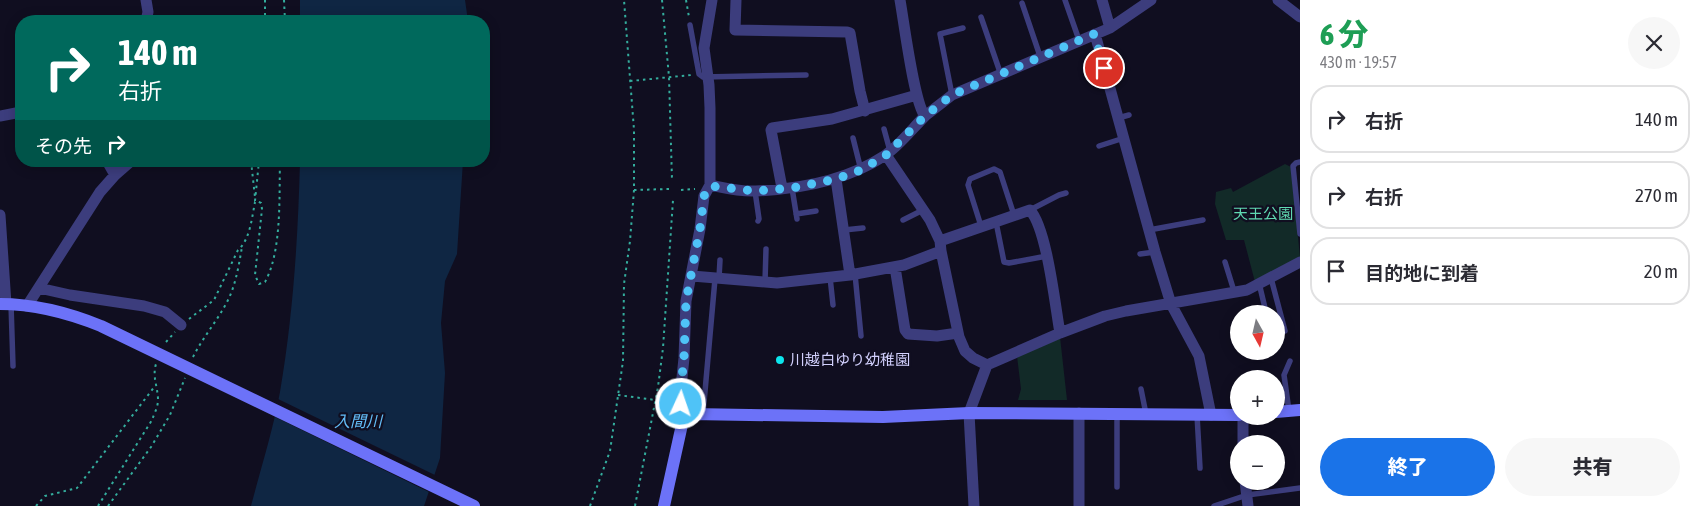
<!DOCTYPE html>
<html lang="ja">
<head>
<meta charset="utf-8">
<style>
  body { margin:0; font-family:"Asap Condensed","Noto Sans JP",sans-serif; background:#f7f7f7; color:#2b2b33; height:100vh; display:flex; flex-direction:column; font-size:19px; white-space:nowrap }
  * { box-sizing:border-box; margin:0 }
  p { font-size:16px; color:#7c7c81 }
  .icon { flex:none; width:28px; height:28px; fill:none; stroke:currentColor; stroke-width:2; stroke-linecap:round; stroke-linejoin:round }
  .map { position:relative; flex:1; overflow:hidden }
  .details { display:flex; flex-direction:column; background:#fff; width:400px }
  .details>* { flex:none }
  .banner { position:absolute; left:15px; top:15px; width:475px; height:152px; border-radius:20px; box-shadow:0 2px 12px #0003; background:#00695c; color:#fff; overflow:hidden }
  .needle { width:32px; rotate:172deg }
  .tools { position:absolute; left:1230px; top:305px; display:grid; gap:10px }
  .tools a { display:grid; place-items:center; width:55px; height:55px; border-radius:50%; background:#fff; box-shadow:0 2px 12px #0003; font-size:25px }
  .pin { position:absolute; display:grid; place-items:center; width:42px; height:42px; color:#fff; margin:-21px; border:2px solid #fff; border-radius:50%; box-shadow:0 1px 5px #0007 }
  .me { position:absolute; width:55px; margin:-28px; rotate:3deg; stroke-linejoin:round; filter:drop-shadow(0 0 4px #0008) }
  .turn { display:flex; align-items:center; gap:18px; height:105px; padding:0 20px; font-size:22px }
  .turn .icon { width:65px; height:65px; stroke-width:2.5 }
  .turn b { display:block; font-size:35px; line-height:42px }
  .then { display:flex; align-items:center; height:48px; padding:0 20px; background:#0003; gap:10px; font-size:19px }
  .round { display:grid; place-items:center; flex:none; width:52px; height:52px; border-radius:26px; background:#f7f7f7 }
  .head { display:flex; align-items:center; justify-content:space-between; height:85px; padding:0 20px }
  h1 { font-size:30px; font-weight:800; line-height:38px; color:#1e9e55 }
  .primary-button { display:flex; gap:10px; margin-top:auto; padding:10px 20px }
  .primary-button a { flex:1; height:58px; border-radius:30px; background:#1a73e8; color:#fff; font-size:20px; font-weight:800; line-height:58px; text-align:center }
  .primary-button a+a { background:#f7f7f7; color:#2b2b33 }
  ul { padding:0; list-style:none }
  li { display:flex; align-items:center; gap:15px; height:68px; margin:0 10px 8px; padding:0 10px; border:2px solid #e1e1e2; border-radius:20px }
  li div { flex:1 }
  li b { display:block; font-size:19px }
  li em { font-style:normal }
  main { display:flex; flex:1; min-height:0 }
  .map>svg:first-child { display:block }
  .green { fill:#122a28 }
  .water { fill:#0f2643 }
  .pier { fill:#100e20 }
  .lines { fill:none; stroke-linecap:round; stroke-linejoin:round }
  .path { stroke:#34ad9d; stroke-width:2; stroke-dasharray:2.5 4; stroke-linecap:butt }
  .lane { stroke:#3c3d7d; stroke-width:5.5 }
  .street { stroke:#3c3d7d; stroke-width:11 }
  .secondary { stroke:#6c72f8; stroke-width:12 }
  .route { stroke:#4fc3f7; stroke-width:9; stroke-dasharray:0 16.2 }
  .poi-dot { fill:#0ce5ed; stroke:#100e20; stroke-width:2 }
  .labels { text-anchor:middle; stroke-width:4.5; stroke-linejoin:round; paint-order:stroke }
  .park-label { font-size:15px; fill:#60d9b2; stroke:#100e20 }
  .poi-label { font-size:15px; fill:#d2d0fd; stroke:#100e20; text-anchor:start }
  .water-label { font-size:16px; font-style:italic; fill:#63bdf7; stroke:#100e20 }
</style>
</head>
<body>
<main>
<div class="map">
<svg width="1300" height="506" viewBox="0 0 1300 506">
  <rect width="100%" height="100%" fill="#100e20"/>
  <path class="green" d="M1285,164L1291,167L1300,257L1255,282L1244,240H1226L1215,204L1216,192L1231,188L1233,192Z
    M1060,337L1067,400H1018L1021,389L1017,356Z"/>
  <path class="water" d="M300,0H465L468,21H300Z
    M300,161H463L457,254L445,281L441,323L445,373L440,458L424,506H251C261,468 273,430 280,392C293,316 298,239 300,161Z"/>
  <path class="pier" d="M276,398L437,476L431,493L271,415Z"/>
  <g class="lines">
    <path class="path" d="M265,0V21
      M284,0L285,21
      M662,0L669,77L672,180
      M686,0L689,17
      M630,81L692,75
      M251,161L255,197
      M634,190L669,189
      M681,190L695,189
      M255,201L259,161
      M189,319L214,300L238,250C250,240 252,217 255,202L257,201L261,203L262,209L255,275L259,284L265,282C282,251 279,197 280,161
      M166,342L175,332
      M193,357C203,337 218,320 228,300C236,284 239,264 242,247
      M618,395L670,402
      M36,506L45,496L77,488L155,386
      M98,506L152,420C154,414 158,407 158,400C158,387 152,377 156,364
      M108,506L151,447L170,415L185,378
      M590,506L610,451L623,361L624,284L630,241L634,190V130L624,0
      M635,506L658,387L663,348L673,200"/>
    <path class="lane" d="M1065,0L1079,40
      M1022,3L1040,56
      M981,17L1001,75
      M690,25L699,74L703,77L806,75
      M952,95L940,34L963,28
      M1118,118L1129,115
      M884,129L890,151
      M853,138L861,170
      M1099,146L1124,138
      M1300,162L1296,163L1293,166L1300,234
      M792,188L797,219
      M755,191L759,219L758,221
      M1030,210L1059,195L1066,193
      M796,214L816,211
      M903,220L923,210
      M996,222L1004,262L1009,263L1047,256
      M981,226L968,185L970,179L994,169L1000,172L1014,215
      M844,230L863,228
      M1149,230L1203,220
      M1140,254L1155,252
      M1225,262L1234,291
      M855,274L861,336
      M830,277L833,305
      M719,278L720,260
      M1271,278L1285,331
      M765,282L766,249
      M1259,283L1265,308
      M11,304L13,366
      M1141,389L1146,414
      M1289,411L1284,375L1290,361
      M703,414L715,279
      M1117,414V487
      M1197,415L1200,468
      M1214,506L1247,495L1300,488"/>
    <path class="street" d="M736,0L735,30L847,32L850,33L860,91L865,111
      M1102,0L1110,28
      M1278,0L1300,17
      M146,21L148,12L146,0
      M1095,34L1155,252L1171,304L1199,356L1211,415
      M0,116L21,112
      M925,116L952,95L1110,28L1151,0
      M886,155L930,220L940,241L941,251L959,337L965,351L973,358L987,365
      M107,161L115,175
      M836,179L850,275L904,265L941,251
      M710,185C725,188 741,192 756,191C800,189 846,181 884,156C899,146 912,129 925,116C914,103 904,22 900,0
      M782,188L771,130L772,128L832,119L917,95
      M0,215L6,304
      M940,241L1030,210C1047,229 1055,305 1060,333
      M895,267L905,330L908,334L937,336L958,333
      M692,276L777,283L850,275
      M39,288L70,295L144,306L165,312L181,325
      M27,306L100,192L115,175L131,161
      M1243,416V444
      M683,420L680,397L684,358L686,301L700,229L704,196L710,185V108L709,85L704,48L712,0
      M1245,481L1248,506
      M974,506L969,413L987,365L1060,333L1105,316L1126,311L1247,290L1300,262
      M1079,506V413"/>
    <path class="secondary" d="M0,304C34,304 69,313 101,326L474,506
      M1276,412L1300,410
      M664,506L683,420L686,416L692,414L883,417L969,413L1239,415"/>
  </g>
  <g class="lines">
    <path class="route" d="M681,404L680,397L684,358L686,301L700,229L704,196L710,186L755,191L792,188L836,179L861,170L886,155L925,116L952,95L1094,34L1104,68"/>
  </g>
  <circle class="poi-dot" cx="780" cy="360" r="5"/>
  <g class="labels">
    <g class="park-label">
      <text x="1263" y="219">天王公園</text>
    </g>
    <g class="poi-label">
      <text x="790" y="365">川越白ゆり幼稚園</text>
    </g>
    <g class="water-label">
      <text x="358" y="427">入間川</text>
    </g>
  </g>
</svg>
<div class="tools">
<a><svg class="needle" viewBox="-14 -14 28 28"><path d="M0-13l5 13h-10z" fill="#e53935"/><path d="M0 13l5-13h-10z" fill="#7c7c81"/></svg></a>
<a>+</a>
<a>−</a>
</div>
<div class="pin" style="left:1104px;top:68px;background:#d93025"><svg class="icon" aria-label="arrive" viewBox="0 0 24 24"><path d="M6 21V4h12l-3 4 3 4H6"/></svg></div>
<svg class="me" style="left:681px;top:404px" viewBox="-20 -20 40 40"><circle r="17" fill="#4fc3f7" stroke="#fff" stroke-width="3"/><path d="M0-11L8 9 0 5-8 9z" fill="#fff"/></svg>
<div class="banner">
<div class="turn"><svg class="icon" aria-label="right" viewBox="0 0 24 24"><path d="M7 20v-9h11M14 6l5 5-5 5"/></svg><div><b>140 m</b>右折</div></div>
<div class="then">その先<svg class="icon" aria-label="right" viewBox="0 0 24 24"><path d="M7 20v-9h11M14 6l5 5-5 5"/></svg></div>
</div>
</div>
<section class="details">
<div class="head"><div><h1>6 分</h1><p>430 m · 19:57</p></div><a class="round"><svg class="icon" aria-label="close" viewBox="0 0 24 24"><path d="M6 6l12 12M18 6L6 18"/></svg></a></div>
<ul>
<li><svg class="icon" aria-label="right" viewBox="0 0 24 24"><path d="M7 20v-9h11M14 6l5 5-5 5"/></svg><div><b>右折</b></div><em>140 m</em></li>
<li><svg class="icon" aria-label="right" viewBox="0 0 24 24"><path d="M7 20v-9h11M14 6l5 5-5 5"/></svg><div><b>右折</b></div><em>270 m</em></li>
<li><svg class="icon" aria-label="arrive" viewBox="0 0 24 24"><path d="M6 21V4h12l-3 4 3 4H6"/></svg><div><b>目的地に到着</b></div><em>20 m</em></li>
</ul>
<div class="primary-button"><a>終了</a><a>共有</a></div>
</section>
</main>
</body>
</html>
